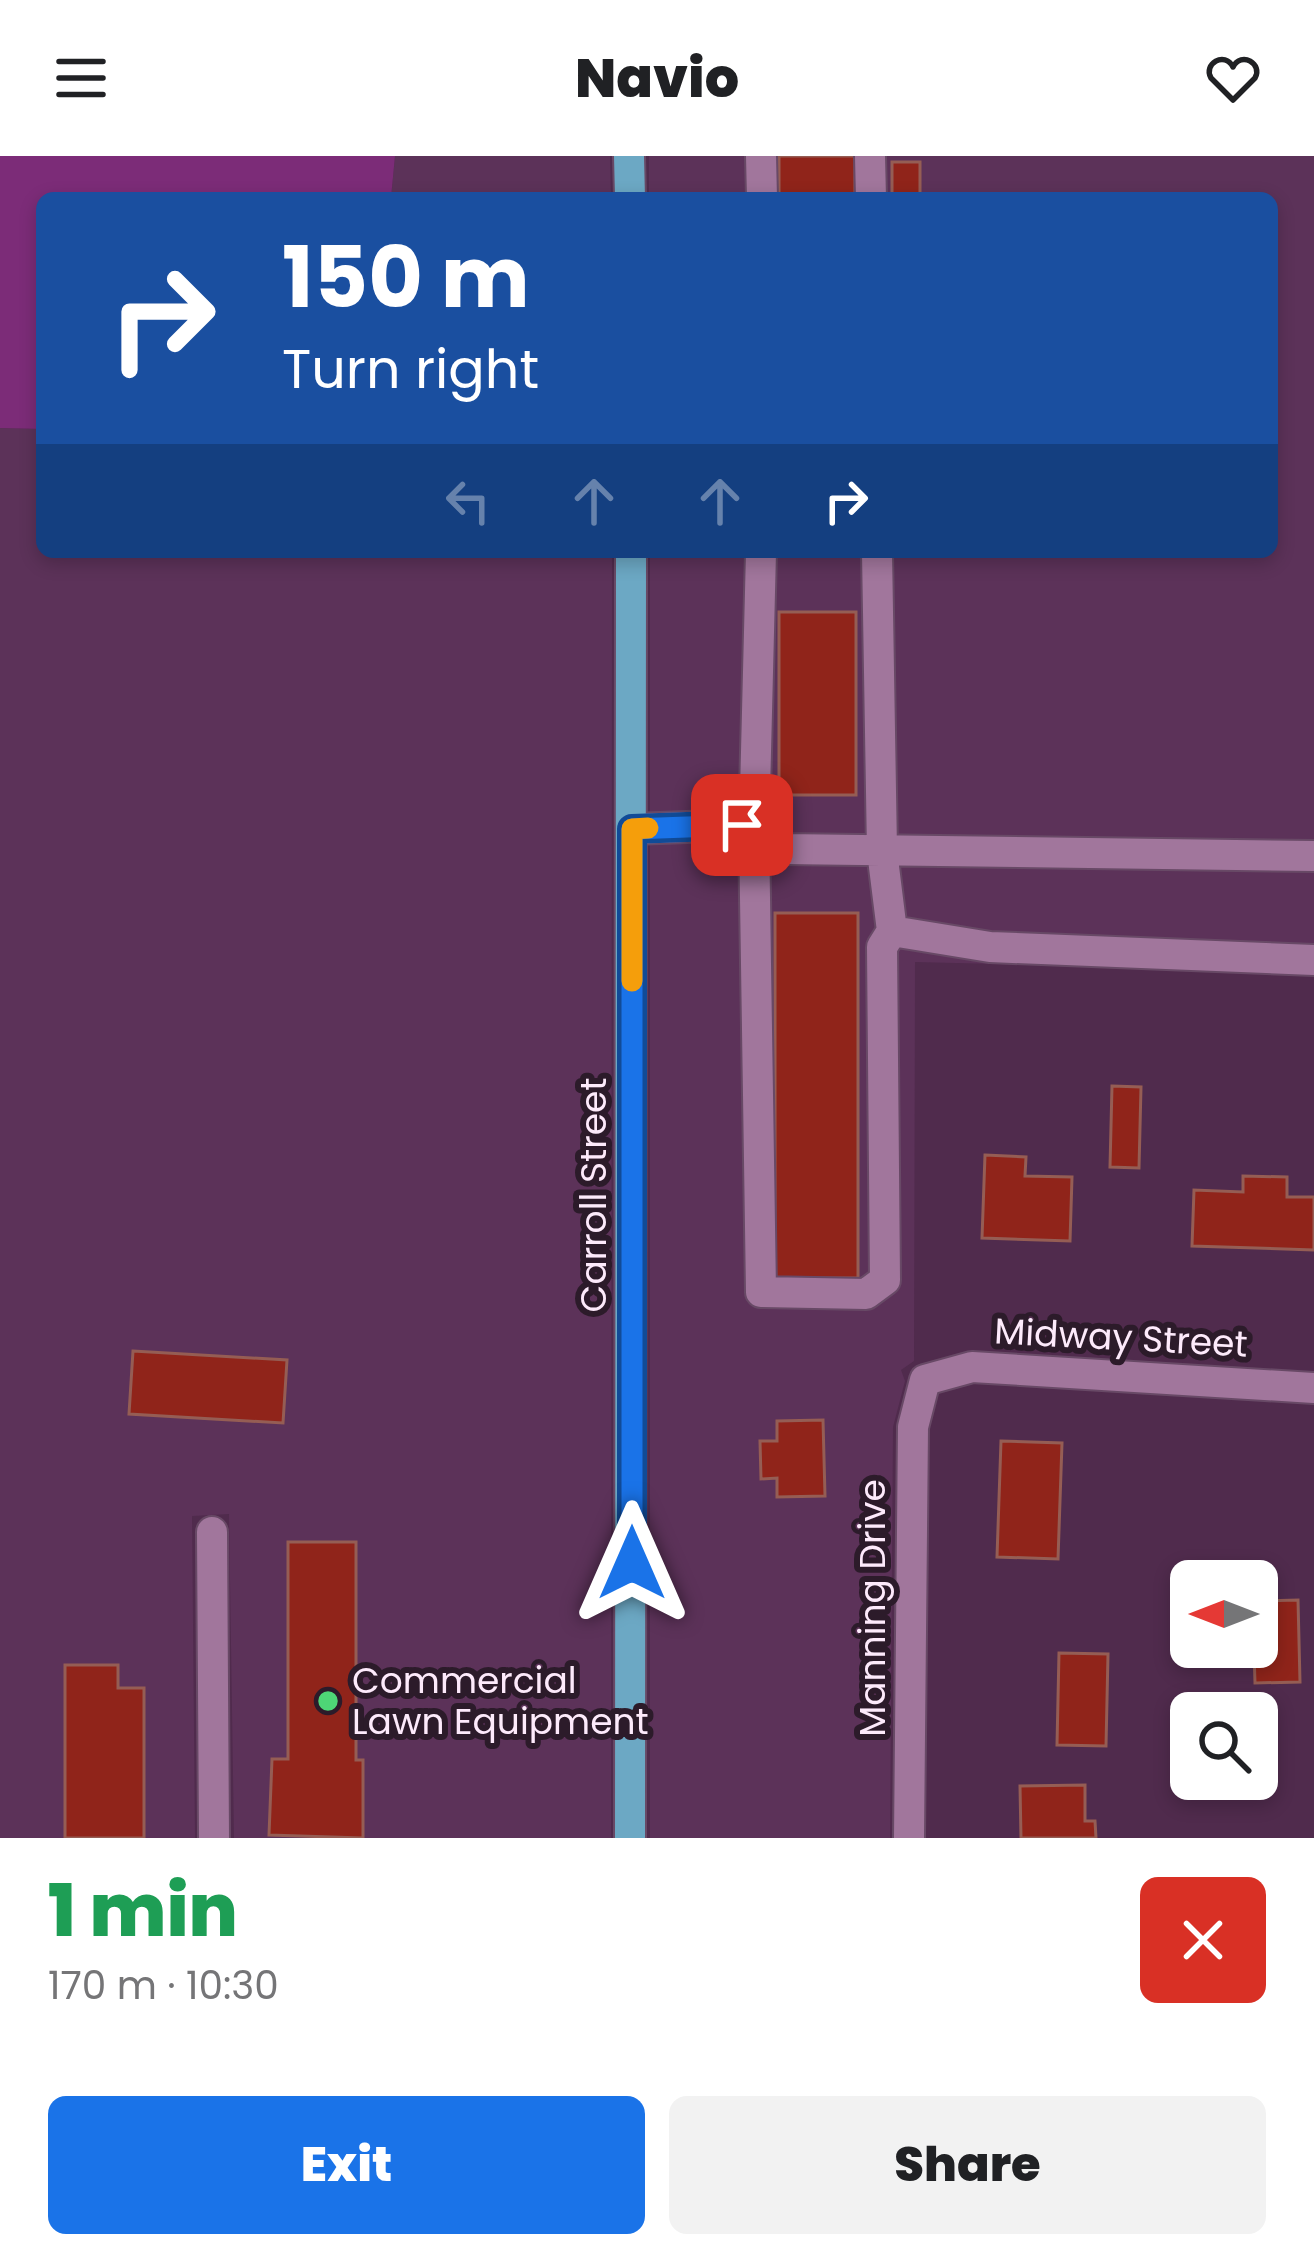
<!DOCTYPE html>
<html lang="en">
<head>
<meta charset="utf-8">
<style>
  body { margin:0; font-family:Poppins,sans-serif; background:#f2f2f2; color:#202124; height:100vh; display:flex; flex-direction:column; font-size:45px; white-space:nowrap }
  * { box-sizing:border-box; margin:0 }
  p { font-size:39px; color:#757577 }
  .icon { flex:none; width:66px; height:66px; fill:none; stroke:currentColor; stroke-width:2; stroke-linecap:round; stroke-linejoin:round }
  .map { position:relative; height:1682px; overflow:hidden }
  .details { display:flex; flex-direction:column; background:#fff; flex:1 }
  .details>* { flex:none }
  .top-card { position:absolute; left:36px; top:36px; width:1242px; height:366px; border-radius:18px; box-shadow:0 6px 18px #0003; background:#1a4fa0; color:#fff; overflow:hidden }
  .needle { width:78px; rotate:270deg }
  .tools { position:absolute; left:1170px; top:1404px; display:grid; gap:24px }
  .tools a { display:grid; place-items:center; width:108px; height:108px; border-radius:18px; background:#fff; box-shadow:0 6px 18px #0003; font-size:60px }
  .pin { position:absolute; display:grid; place-items:center; width:102px; height:102px; color:#fff; margin:-51px; border-radius:24px; box-shadow:0 6px 18px #0006 }
  .me { position:absolute; width:132px; margin:-66px; rotate:0deg; stroke-linejoin:round; filter:drop-shadow(0 0 9px #0008) }
  .turn { display:flex; align-items:center; gap:42px; height:252px; padding:0 48px; font-size:54px }
  .turn .icon { width:156px; height:156px; stroke-width:2.5 }
  .turn b { display:block; font-size:84px; line-height:102px }
  .lanes { display:flex; align-items:center; height:114px; padding:0 48px; background:#0003; justify-content:center; gap:60px; direction:ltr }
  .lanes .off { opacity:.35 }
  .round { display:grid; place-items:center; flex:none; width:126px; height:126px; border-radius:18px; background:#f2f2f2 }
  .overview { display:flex; align-items:center; justify-content:space-between; height:204px; padding:0 48px }
  h1 { font-size:72px; font-weight:800; line-height:90px; color:#1e9e55 }
  .cta { display:flex; gap:24px; margin-top:auto; padding:24px 48px }
  .cta a { flex:1; height:138px; border-radius:18px; background:#1a73e8; color:#fff; font-size:48px; font-weight:800; line-height:138px; text-align:center }
  .cta a+a { background:#f2f2f2; color:#202124 }
  header { display:flex; justify-content:space-between; align-items:center; height:156px; padding:0 48px; background:#fff; font-size:54px; font-weight:800 }
  .map>svg:first-child { display:block }
  .built { fill:#5c3259 }
  .water { fill:#7c2c78 }
  .building { fill:#90241a; stroke:#955d54; stroke-width:3 }
  .lines { fill:none; stroke-linecap:round; stroke-linejoin:round }
  .minor-casing { stroke:#684966; stroke-width:34 }
  .major-casing { stroke:#684966; stroke-width:34 }
  .minor { stroke:#a1769c; stroke-width:30 }
  .major { stroke:#6ca8c4; stroke-width:30 }
  .route-casing { stroke:#114b97; stroke-width:30 }
  .route { stroke:#1a73e8; stroke-width:21 }
  .slow { stroke:#f59e0b; stroke-width:21 }
  .poi-dot { fill:#4ed676; stroke:#2c1b2a; stroke-width:4.5 }
  .labels { text-anchor:middle; stroke-width:12; stroke-linejoin:round; paint-order:stroke }
  .street-label { font-size:36px; fill:#fdeafb; stroke:#2c1b2a }
  .poi-label { font-size:36px; fill:#fdeafb; stroke:#2c1b2a; text-anchor:start }
</style>
</head>
<body>
<header><svg class="icon" aria-label="menu" viewBox="0 0 24 24"><path d="M4 6h16M4 12h16M4 18h16"/></svg>Navio<svg class="icon" aria-label="heart" viewBox="0 0 24 24"><path d="M12 20l-8-8c-3-5 5-10 8-4 3-6 11-1 8 4z"/></svg></header>
<div class="map">
<svg width="1314" height="1682" viewBox="0 0 1314 1682">
  <rect width="100%" height="100%" fill="#502b4d"/>
  <path class="built" d="M395,0H610L611,42H391Z
    M649,0H1314V816L915,806L914,1205L901,1214L905,1225L893,1271L890,1682H650V396H1272V42H649Z
    M0,272L42,273V396H612L611,1682H234L229,1358L192,1360L195,1682H0Z"/>
  <path class="water" d="M0,0H395L391,42H42V273L0,272Z"/>
  <path class="building" d="M779,0H855V42H779Z
    M892,6H920V42H892Z
    M779,456H856V639H779Z
    M775,757H858V1122H775Z
    M1112,930L1141,931L1139,1012L1110,1011Z
    M985,999L1026,1001L1025,1020L1072,1021L1070,1085L982,1082Z
    M1243,1020L1287,1021V1041H1314V1094L1192,1090L1194,1034L1243,1036Z
    M133,1195L287,1204L283,1267L129,1258Z
    M823,1264L825,1340L777,1341V1322L761,1323L760,1285H777V1265Z
    M1001,1285L1062,1287L1058,1403L997,1401Z
    M288,1386H356V1604H363V1682L269,1679L272,1603H288Z
    M1298,1444L1300,1526L1255,1527L1254,1495L1238,1491H1257V1445Z
    M1059,1497L1108,1498L1106,1590L1057,1589Z
    M65,1509H118V1532H144V1682H65Z
    M1085,1629V1665H1095L1096,1682H1021L1020,1630Z"/>
  <g class="lines">
    <defs>
      <path id="minor" d="M761,0L762,42
        M870,0L871,42
        M761,396L754,676L761,1136L866,1138L885,1124L882,791L892,775L882,695L877,396
        M632,673L742,669L783,693L1314,700
        M892,775L990,791L1314,804
        M212,1376L214,1682
        M909,1682L913,1271L925,1224L972,1211L1314,1232"/>
      <path id="major" d="M629,0L630,42
        M630,1682L631,396"/>
    </defs>
    <use href="#minor" class="minor-casing"/>
    <use href="#major" class="major-casing"/>
    <use href="#minor" class="minor"/>
    <use href="#major" class="major"/>
  </g>
  <g class="lines">
    <defs>
      <path id="route" d="M632,1407V673L742,669"/>
    </defs>
    <use href="#route" class="route-casing"/>
    <use href="#route" class="route"/>
    <path class="slow" d="M632,825V673L648,672"/>
  </g>
  <circle class="poi-dot" cx="328" cy="1545" r="12"/>
  <g class="labels">
    <g class="street-label">
      <text transform="translate(593 1039) rotate(-90)" y="13">Carroll Street</text>
      <text transform="translate(1121 1181) rotate(3)" y="13">Midway Street</text>
      <text transform="translate(872 1452) rotate(-90)" y="13">Manning Drive</text>
    </g>
    <g class="poi-label">
      <text x="352" y="1537">Commercial<tspan x="352" dy="41">Lawn Equipment</tspan></text>
    </g>
  </g>
</svg>
<div class="tools">
<a><svg class="needle" viewBox="-14 -14 28 28"><path d="M0-13l5 13h-10z" fill="#e53935"/><path d="M0 13l5-13h-10z" fill="#757577"/></svg></a>
<a><svg class="icon" aria-label="search" viewBox="0 0 24 24"><circle cx="10" cy="10" r="6"/><path d="M15 15l6 6"/></svg></a>
</div>
<div class="pin" style="left:742px;top:669px;background:#d93025"><svg class="icon" aria-label="arrive" viewBox="0 0 24 24"><path d="M6 21V4h12l-3 4 3 4H6"/></svg></div>
<svg class="me" style="left:632px;top:1407px" viewBox="-20 -20 40 40"><path d="M0-17L14 15 0 8-14 15z" fill="#1a73e8" stroke="#fff" stroke-width="4"/></svg>
<div class="top-card">
<div class="turn"><svg class="icon" aria-label="right" viewBox="0 0 24 24"><path d="M7 20v-9h11M14 6l5 5-5 5"/></svg><div><b>150 m</b>Turn right</div></div>
<div class="lanes"><svg class="icon off" aria-label="left" viewBox="0 0 24 24"><path d="M17 20v-9H6M10 6l-5 5 5 5"/></svg><svg class="icon off" aria-label="ahead" viewBox="0 0 24 24"><path d="M12 20V5M6 11l6-6 6 6"/></svg><svg class="icon off" aria-label="ahead" viewBox="0 0 24 24"><path d="M12 20V5M6 11l6-6 6 6"/></svg><svg class="icon" aria-label="right" viewBox="0 0 24 24"><path d="M7 20v-9h11M14 6l5 5-5 5"/></svg></div>
</div>
</div>
<section class="details">
<div class="overview"><div><h1>1 min</h1><p>170 m · 10:30</p></div><a class="round" style="background:#d93025;color:#fff"><svg class="icon" aria-label="close" viewBox="0 0 24 24"><path d="M6 6l12 12M18 6L6 18"/></svg></a></div>
<div class="cta"><a>Exit</a><a>Share</a></div>
</section>
</body>
</html>
